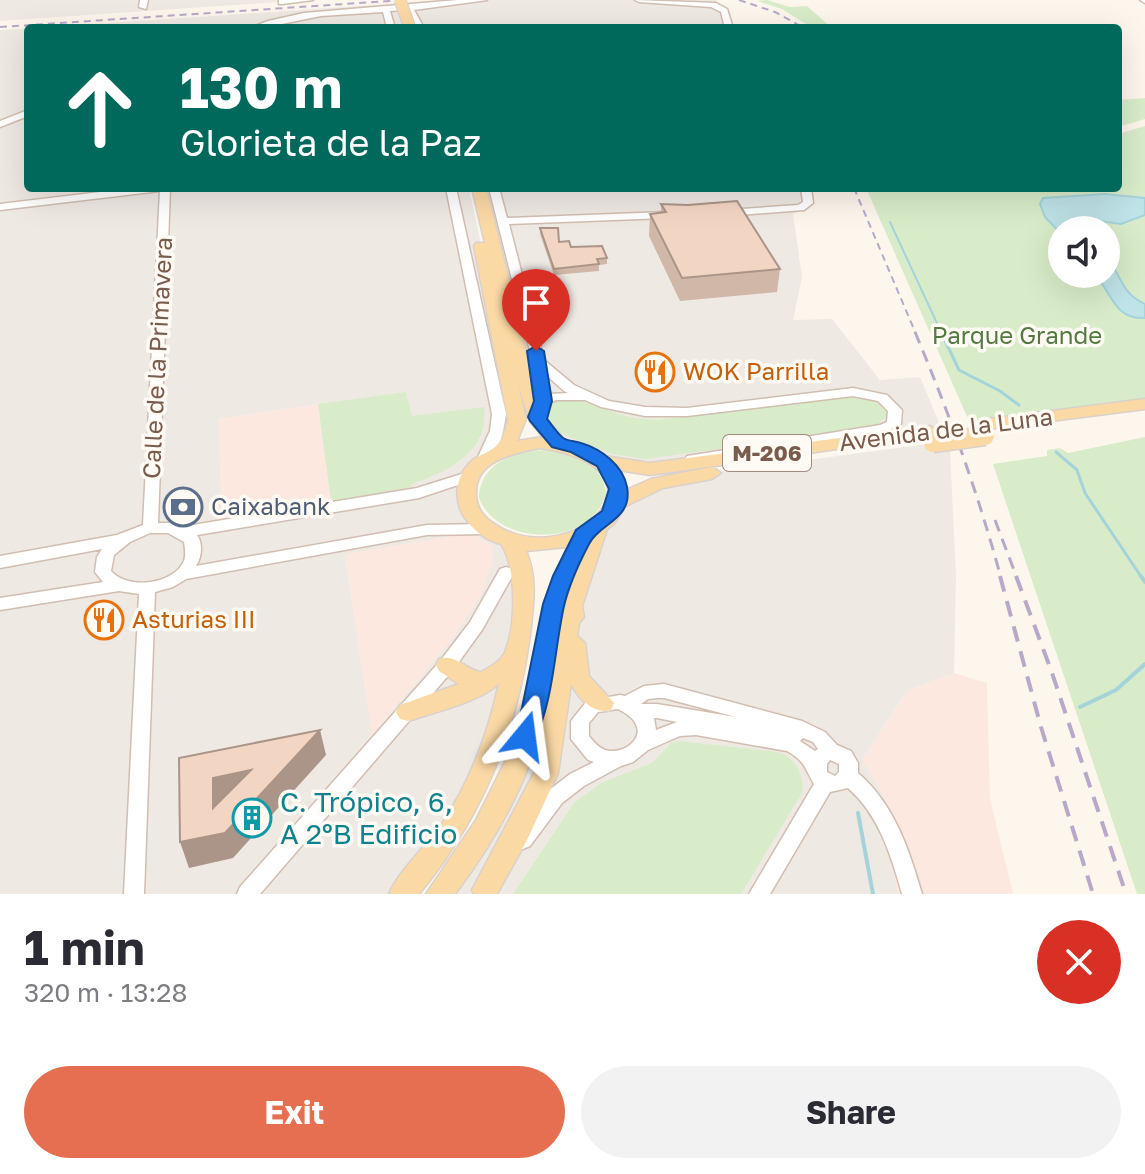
<!DOCTYPE html>
<html lang="en">
<head>
<meta charset="utf-8">
<style>
  body { margin:0; font-family:"Golos Text",sans-serif; background:#f2f2f3; color:#2b2b33; height:100vh; display:flex; flex-direction:column; font-size:30px; white-space:nowrap }
  * { box-sizing:border-box; margin:0 }
  p { font-size:26px; color:#7c7c81 }
  .icon { flex:none; width:44px; height:44px; fill:none; stroke:currentColor; stroke-width:2; stroke-linecap:round; stroke-linejoin:round }
  .map { position:relative; height:894px; overflow:hidden }
  .sheet { display:flex; flex-direction:column; background:#fff; flex:1 }
  .sheet>* { flex:none }
  .banner { position:absolute; left:24px; top:24px; width:1098px; height:168px; border-radius:8px; box-shadow:0 8px 32px #0002; background:#00695c; color:#fff; overflow:hidden }
  .tools { position:absolute; left:1048px; top:216px; display:grid; gap:16px }
  .tools a { display:grid; place-items:center; width:72px; height:72px; border-radius:50%; background:#fff; box-shadow:0 8px 32px #0002; font-size:40px }
  .pin { position:absolute; display:grid; place-items:center; width:68px; height:68px; color:#fff; margin:-82px -34px; border-radius:50% 50% 50% 0; rotate:-45deg; box-shadow:0 0 8px #0007 }
  .pin .icon { rotate:45deg }
  .me { position:absolute; width:88px; margin:-44px; rotate:16deg; stroke-linejoin:round; filter:drop-shadow(0 0 6px #0008) }
  .turn { display:flex; align-items:center; gap:28px; height:168px; padding:0 24px; font-size:36px }
  .turn .icon { width:104px; height:104px; stroke-width:2.5 }
  .turn b { display:block; font-size:56px; line-height:68px }
  .round { display:grid; place-items:center; flex:none; width:84px; height:84px; border-radius:42px; background:#f2f2f3 }
  .summary { display:flex; align-items:center; justify-content:space-between; height:136px; padding:0 24px }
  h1 { font-size:48px; font-weight:700; line-height:60px }
  .cta { display:flex; gap:16px; margin-top:auto; padding:16px 24px }
  .cta a { flex:1; height:92px; border-radius:48px; background:#e76f51; color:#fff; font-size:32px; font-weight:700; line-height:92px; text-align:center }
  .cta a+a { background:#f2f2f3; color:#2b2b33 }
  .map>svg:first-child { display:block }
  .commercial { fill:#fde8e0 }
  .industrial { fill:#efe9e4; fill-rule:evenodd }
  .green { fill:#d8ecc9; fill-rule:evenodd }
  .water { fill:#bfe3e8; stroke:#a5d3da; stroke-width:2 }
  .lines { fill:none; stroke-linecap:round; stroke-linejoin:round }
  .stream-far2 { stroke:#a5d3da; stroke-width:2 }
  .stream-far1 { stroke:#a5d3da; stroke-width:3 }
  .stream { stroke:#a5d3da; stroke-width:4 }
  .minor-casing { stroke:#d1beb0; stroke-width:3 }
  .major-casing { stroke:#dad1cd; stroke-width:3 }
  .minor { fill:#fff; fill-rule:evenodd }
  .major { fill:#fbd9a5; fill-rule:evenodd }
  .rail-far2 { stroke:#b9a8c9; stroke-width:2; stroke-dasharray:7 5; stroke-linecap:butt }
  .rail-far1 { stroke:#b9a8c9; stroke-width:3; stroke-dasharray:12 8; stroke-linecap:butt }
  .rail { stroke:#b9a8c9; stroke-width:4; stroke-dasharray:16 10; stroke-linecap:butt }
  .major-bridge-far1-casing { stroke:#dad1cd; stroke-width:13; stroke-linecap:butt }
  .major-bridge-casing { stroke:#dad1cd; stroke-width:21; stroke-linecap:butt }
  .major-bridge-far1 { stroke:#fbd9a5; stroke-width:11 }
  .major-bridge { stroke:#fbd9a5; stroke-width:18 }
  .wall { fill:#d1b7a8 }
  .shaded-wall { fill:#aa9588 }
  .building { fill:#f3d5c3; stroke:#aa9588; stroke-width:2; fill-rule:evenodd }
  .route { fill:#1a73e8; stroke:#114b97; stroke-width:2 }
  .labels { text-anchor:middle; stroke-width:7; stroke-linejoin:round; paint-order:stroke }
  .shield { fill:#fffaf3; stroke:#a28b7f; stroke-width:2 }
  .shield-label { font-size:22px; font-weight:bold; fill:#7a5c4d }
  .park-label { font-size:24px; fill:#537a41; stroke:#fffaf3 }
  .street-label { font-size:24px; fill:#7a5c4d; stroke:#fffaf3 }
  .food-label { font-size:24px; fill:#c56008; stroke:#fffaf3; text-anchor:start }
  .service-label { font-size:24px; fill:#4e5e75; stroke:#fffaf3; text-anchor:start }
  .near-culture-label { font-size:28px; fill:#0d838f; stroke:#fffaf3; text-anchor:start }
</style>
</head>
<body>
<div class="map">
<svg width="1145" height="894" viewBox="0 0 1145 894">
  <rect width="100%" height="100%" fill="#fdf6ec"/>
  <path class="commercial" d="M318,404L331,502L220,520L219,419Z
    M471,533L491,546L493,558L482,593L451,640L372,736L345,553Z
    M954,673L987,683L990,799L1013,894H898L891,859L869,810L862,760L907,691Z"/>
  <path class="industrial" d="M0,0H309L0,21Z
    M448,0H718L714,3L727,9L734,28H36Z
    M28,29V188H469L511,384L514,432L464,487L525,574L490,761L402,894H0V30ZM318,404L331,502L221,520L219,419ZM471,533L491,546L493,558L482,593L451,640L372,735L345,554Z
    M479,188H813L814,204L793,214L802,277L793,320L832,319L880,380L920,377L940,425L930,431L650,469L603,462L546,431Z
    M933,443L950,450L956,575L954,673L907,691L862,760L888,803L869,810L891,859L898,894H439L489,823L616,503L691,476Z"/>
  <path class="green" d="M767,0L790,7L807,6L832,28H812L782,9L757,1Z
    M1145,98V119L1118,127V100Z
    M1145,126V400L969,421L866,188H1118V134ZM1062,230H1106V274H1062Z
    M406,392L412,416L484,407C490,452 447,472 412,484L411,487L331,502L318,404Z
    M846,397L869,398L888,410V414L876,427L645,459L612,454L565,435L557,431L547,417L550,401C576,394 595,407 619,414C631,418 644,419 657,420Z
    M1145,437V894H1137L993,464L1047,456V450L1060,448L1068,453Z
    M548,450C575,454 603,463 606,494C591,547 499,548 479,498C480,461 517,451 548,450Z
    M678,741L777,752C794,756 806,776 802,793L741,894H513L574,803L601,783L652,763L671,743Z"/>
  <path class="water" d="M1105,194L1145,198V215L1121,224L1077,218L1085,230H1062V235L1045,217L1040,204L1043,198Z
    M1106,258C1124,277 1119,292 1145,304V318C1115,320 1112,294 1095,274H1106Z"/>
  <g class="lines">
    <path class="stream-far2" d="M890,222L942,334"/>
    <path class="stream-far1" d="M941,332L959,370L1000,391L1019,405
      M1056,452L1077,470L1085,493L1142,578"/>
    <path class="stream" d="M1141,576L1145,582
      M1080,707L1116,690L1145,664
      M858,813L873,894"/>
    <defs>
      <path id="minor" d="M140,0H148L146,9L139,7Z
        M279,0H313L282,4H279Z
        M458,0H487L414,10L424,28H416L406,10L390,11L395,28H387L383,12L321,16L262,28H250L268,21L304,13Z
        M635,0L716,3L727,9L733,28H725L721,12L711,7L639,2Z
        M1140,0H1145V3Z
        M28,110V116L0,127V121Z
        M134,188H170L158,523H170L181,527L417,488L468,472L475,477L473,480L419,498L197,535C203,543 202,557 196,566L427,525L484,524L489,525L492,529L489,533L484,534L427,535L186,579L173,587L155,592L144,894H124L139,594L119,591L0,610V598L103,582L95,572L97,557L102,549L0,568V556L117,535L143,525L160,191L0,210V204ZM150,533H168L184,542C185,548 186,555 184,561C173,585 128,590 111,571L114,555L130,542Z
        M446,188H456L506,414C504,430 499,456 484,464L477,459L490,431L492,414Z
        M489,188H499L507,218L666,212L671,215L666,218L509,224L544,360L574,385L609,401L645,407L687,408L853,388L887,395L902,410L901,424L883,433L692,464L687,462L685,459L687,456L880,425L887,422L888,411L878,401L853,396L687,416H645L601,407L585,400H556L549,403L542,420H532L530,417L536,401L530,351ZM546,375L564,391L568,393L549,394Z
        M801,188H811L813,203L804,210L727,216L722,213L727,210L798,205L803,202Z
        M506,567L512,569L514,573L482,630L453,670L260,894H237L240,887L441,660L470,622L500,569Z
        M664,684L802,721L825,732L837,745L851,751L858,763V773C894,804 909,849 922,894H902C891,855 879,815 848,788L830,792L770,894H749L814,784C804,767 805,761 787,751L696,735L680,736L648,750L633,762L621,766L584,786L562,803L530,846L523,849L516,846L513,840L516,834L548,791L570,774L594,762L588,760L571,739V721L587,701L620,695L625,696L644,686ZM658,698H664L736,717L657,704H641L648,699ZM618,709C661,730 623,759 603,749C598,747 593,741 589,736V723L598,712ZM654,718H657L677,722L656,730ZM803,738L813,742L818,749L815,751L800,741ZM830,760L839,764V772L835,776L827,772V764Z"/>
      <path id="major" d="M472,188H486L534,383L547,420L565,440L604,456L650,463L930,426L939,431L930,436L650,475L618,470L626,490L651,479L712,467L721,473L712,479L663,488L624,507L614,524L607,529L582,606L584,617L579,623L577,636L585,643L589,676L614,703L611,710C594,715 579,699 571,684L558,773L527,840L497,894H474L472,890L534,773L542,725C526,786 493,844 455,894H426L476,820L508,756L524,705L547,597L567,547L526,551C538,578 533,607 530,635C517,732 482,818 419,894H389C400,869 425,848 441,825C470,782 488,734 499,683C483,701 432,713 408,721L400,719L396,712L400,705L459,684L439,671L436,665L439,659C456,653 465,670 481,672C489,668 502,660 505,652C516,626 517,568 501,544C484,540 472,529 463,515C453,496 456,473 474,459C480,455 489,452 495,447C503,440 506,429 508,419L474,246L476,243H485ZM518,385L530,421L543,437L517,441L526,419ZM540,448C683,470 568,576 493,523C482,516 476,507 476,493C475,460 515,453 540,448Z
        M1145,399V409L980,430L971,425L980,420Z"/>
    </defs>
    <use href="#minor" class="minor-casing"/>
    <use href="#major" class="major-casing"/>
    <use href="#minor" class="minor"/>
    <use href="#major" class="major"/>
    <path class="rail-far2" d="M739,0L775,12L804,28
      M0,27L404,0
      M854,188L916,334"/>
    <path class="rail-far1" d="M915,332C949,413 978,493 1001,578
      M995,520L1017,578"/>
    <path class="rail" d="M1000,576L1041,727L1093,894
      M1016,576L1051,670L1126,894"/>
    <defs>
      <path id="major-bridge-far1" d="M400,0L410,28"/>
      <path id="major-bridge" d="M933,443L985,436"/>
    </defs>
    <use href="#major-bridge-far1" class="major-bridge-far1-casing"/>
    <use href="#major-bridge" class="major-bridge-casing"/>
    <use href="#major-bridge-far1" class="major-bridge-far1"/>
    <use href="#major-bridge" class="major-bridge"/>
  </g>
  <path class="wall" d="M661,204L780,269L777,292L680,301L649,236L650,214L661,213Z
    M540,228L559,242L607,258V264L599,265V271L554,275L540,234Z"/>
  <path class="shaded-wall" d="M320,730L326,755L233,858L189,868L180,842Z
    M251,770L213,808V778Z"/>
  <path class="building" d="M737,201L780,269L682,278L650,214L666,212L661,204L688,205Z
    M540,228H558L559,242L569,241L571,247L602,246L607,258L597,259L599,264L554,269Z
    M320,730L225,833L180,842L179,758ZM251,770L213,808V778Z"/>
  <path class="route" d="M536,346L544,351L552,401L547,419C552,425 557,433 563,438C568,441 575,441 581,443C601,449 623,465 627,487C633,520 599,523 589,544C579,563 569,585 564,606C554,651 554,701 533,743L525,746L516,743L513,736L522,708L543,604L553,576L576,530L602,511L609,489L597,466L571,452L552,447L530,421L528,417L534,401L527,351Z"/>
  <defs>
    <symbol id="restaurant-ring" viewBox="-11 -11 22 22"><circle r="9.5" fill="#fffaf3" stroke="#e8710a" stroke-width="1.5"/><path d="M-5-6h1v4h1v-4h1v4h1v-4h1v5L-1.5 .5V6h-2V.5L-5-1ZM5-6V6H3V1.5H1.5Q1.5-4 5-6Z" fill="#e8710a"/></symbol>
    <symbol id="bank-ring" viewBox="-11 -11 22 22"><circle r="9.5" fill="#fffaf3" stroke="#5c6f8a" stroke-width="1.5"/><path d="M-6-4H6V4H-6ZM0-2.3a2.3 2.3 0 1 0 0 4.6a2.3 2.3 0 1 0 0-4.6Z" fill="#5c6f8a"/></symbol>
    <symbol id="building-ring" viewBox="-11 -11 22 22"><circle r="9.5" fill="#fffaf3" stroke="#0f9aa8" stroke-width="1.5"/><path d="M-4-6H4V6H1V3H-1V6H-4ZM-2.5-4.3h1.7v1.8h-1.7ZM.8-4.3h1.7v1.8H.8ZM-2.5-1h1.7V.8h-1.7ZM.8-1h1.7V.8H.8Z" fill="#0f9aa8"/></symbol>
  </defs>
  <g fill-rule="evenodd">
    <use href="#restaurant-ring" x="633" y="350" width="44" height="44"/>
    <use href="#bank-ring" x="161" y="485" width="44" height="44"/>
    <use href="#restaurant-ring" x="82" y="598" width="44" height="44"/>
    <use href="#building-ring" x="230" y="796" width="44" height="44"/>
  </g>
  <g class="labels">
    <rect class="shield" x="723" y="435" width="88" height="36" rx="6"/>
    <g class="shield-label">
      <text x="767" y="461">M-206</text>
    </g>
    <g class="park-label">
      <text x="1017" y="344">Parque Grande</text>
    </g>
    <g class="street-label">
      <text transform="translate(158 358) rotate(-87)" y="8">Calle de la Primavera</text>
      <text transform="translate(946 430) rotate(-7)" y="8">Avenida de la Luna</text>
    </g>
    <g class="food-label">
      <text x="683" y="380">WOK Parrilla</text>
      <text x="132" y="628">Asturias III</text>
    </g>
    <g class="service-label">
      <text x="211" y="515">Caixabank</text>
    </g>
    <g class="near-culture-label">
      <text x="280" y="812">C. Trópico, 6,<tspan x="280" dy="32">A 2ºB Edificio</tspan></text>
    </g>
  </g>
</svg>
<div class="tools">
<a><svg class="icon" aria-label="sound" viewBox="0 0 24 24"><path d="M4 9h4l5-4v14l-5-4H4zM17 9q2 3 0 6"/></svg></a>
</div>
<div class="pin" style="left:536px;top:351px;background:#d93025"><svg class="icon" aria-label="arrive" viewBox="0 0 24 24"><path d="M6 21V4h12l-3 4 3 4H6"/></svg></div>
<svg class="me" style="left:525px;top:736px" viewBox="-20 -20 40 40"><path d="M0-17L14 15 0 8-14 15z" fill="#1a73e8" stroke="#fff" stroke-width="4"/></svg>
<div class="banner">
<div class="turn"><svg class="icon" aria-label="ahead" viewBox="0 0 24 24"><path d="M12 20V5M6 11l6-6 6 6"/></svg><div><b>130 m</b>Glorieta de la Paz</div></div>
</div>
</div>
<section class="sheet">
<div class="summary"><div><h1>1 min</h1><p>320 m · 13:28</p></div><a class="round" style="background:#d93025;color:#fff"><svg class="icon" aria-label="close" viewBox="0 0 24 24"><path d="M6 6l12 12M18 6L6 18"/></svg></a></div>
<div class="cta"><a>Exit</a><a>Share</a></div>
</section>
</body>
</html>
